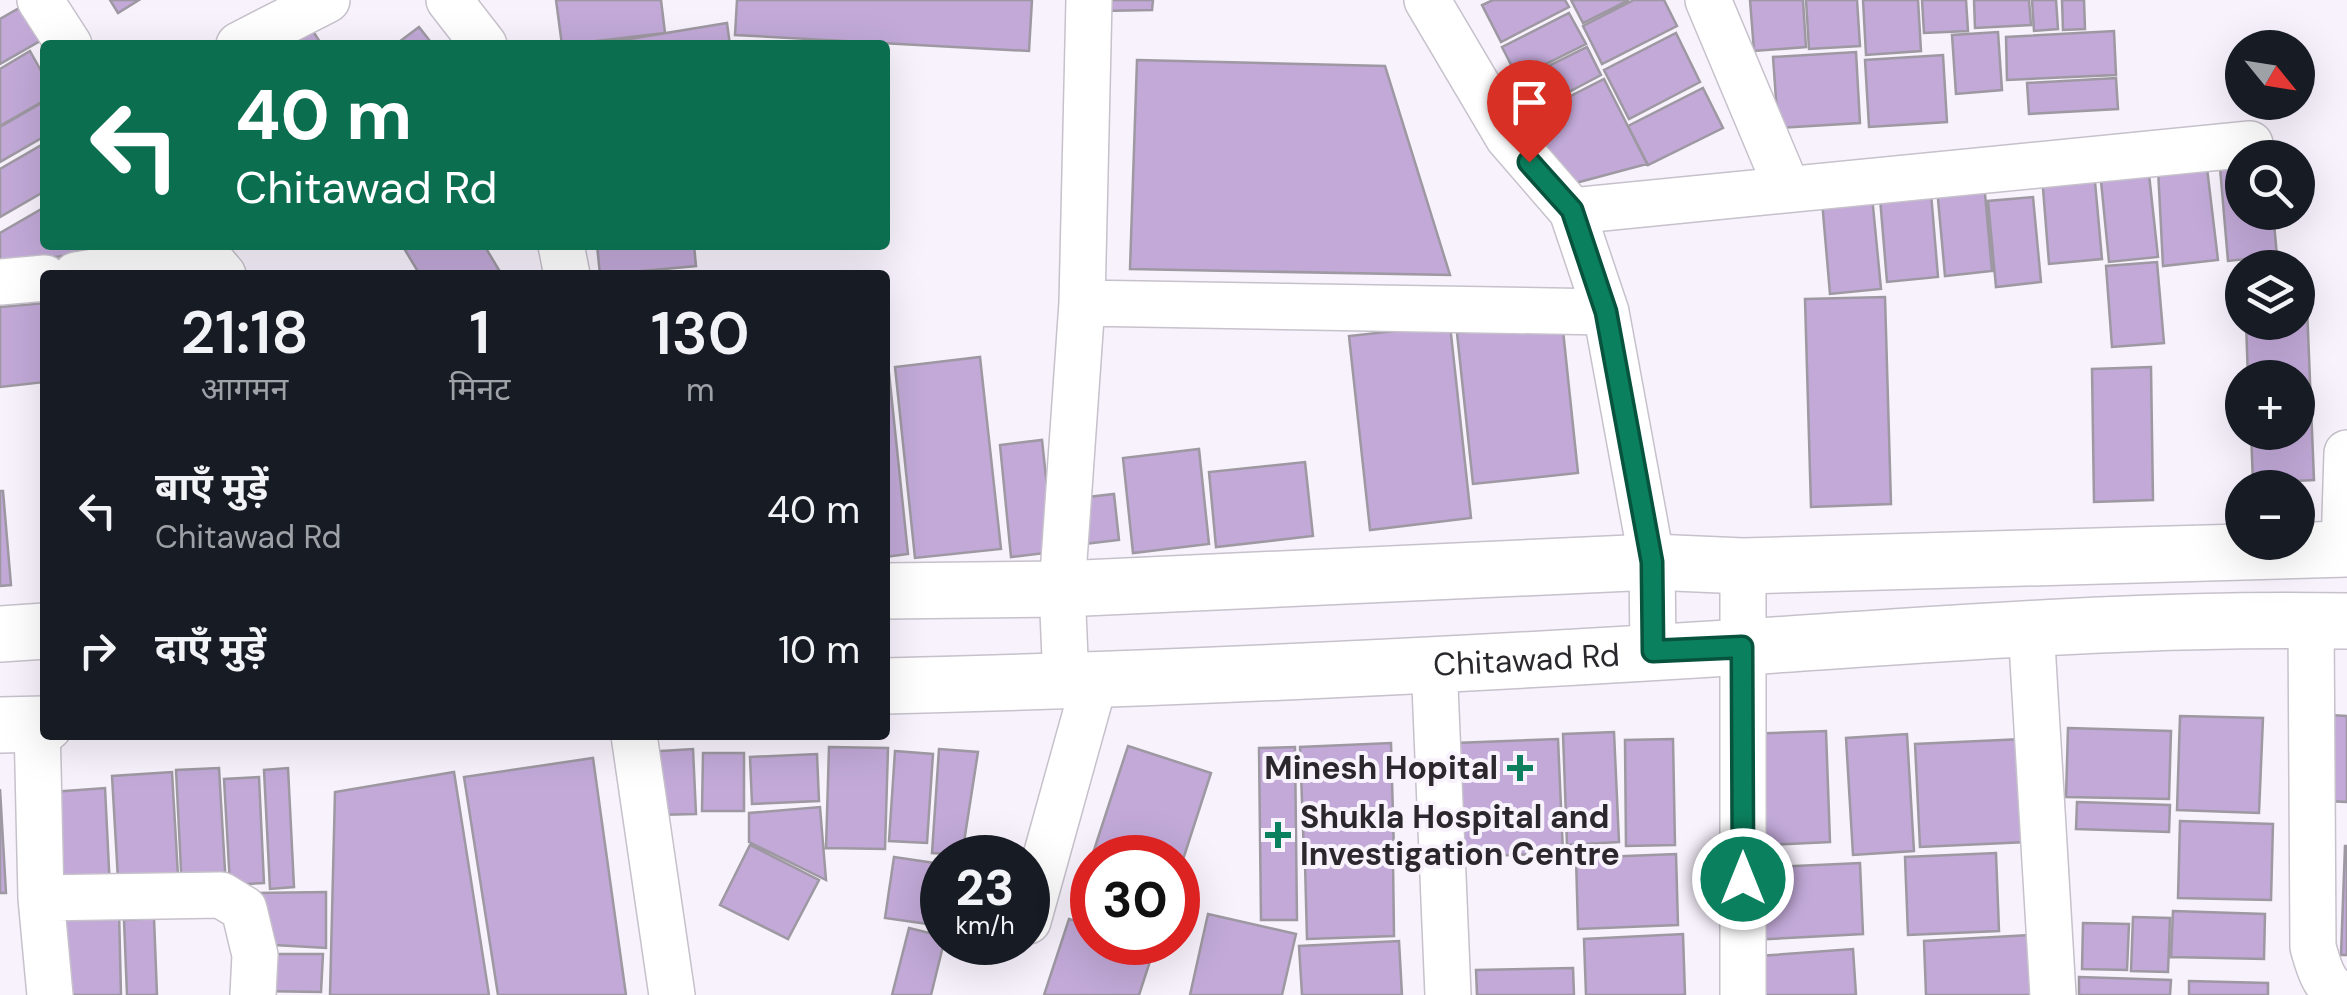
<!DOCTYPE html>
<html lang="hi">
<head>
<meta charset="utf-8">
<style>
  body { margin:0; font-family:"DM Sans","Noto Sans Devanagari",sans-serif; background:#20242c; color:#f1f3f6; height:100vh; display:flex; flex-direction:column; font-size:38px; white-space:nowrap }
  * { box-sizing:border-box; margin:0 }
  p { font-size:32px; color:#9ea1a6 }
  .icon { flex:none; width:55px; height:55px; fill:none; stroke:currentColor; stroke-width:2; stroke-linecap:round; stroke-linejoin:round }
  .map { position:relative; flex:1; overflow:hidden }
  .side { position:absolute; left:40px; top:270px; width:850px; height:470px; display:flex; flex-direction:column; background:#171b24; border-radius:10px; box-shadow:0 10px 40px #0002 }
  .side>* { flex:none }
  .guide { position:absolute; left:40px; top:40px; width:850px; height:210px; border-radius:10px; box-shadow:0 10px 40px #0002; background:#0b6e4f; color:#fff; overflow:hidden }
  .needle { width:65px; rotate:120deg }
  .tools { position:absolute; left:2225px; top:30px; display:grid; gap:20px }
  .tools a { display:grid; place-items:center; width:90px; height:90px; border-radius:50%; background:#171b24; box-shadow:0 10px 40px #0002; font-size:50px }
  .speed { position:absolute; left:920px; top:835px; display:flex; gap:20px; font-size:50px; font-weight:700; text-align:center }
  .speed>* { display:grid; place-content:center; width:130px; height:130px; border-radius:50%; background:#171b24; box-shadow:0 10px 40px #0002; line-height:1 }
  .speed small { font-size:25px; font-weight:400 }
  .speed .limit { border:15px solid #d22; background:#fff; color:#111 }
  .pin { position:absolute; display:grid; place-items:center; width:85px; height:85px; color:#fff; margin:-102px -42px; border-radius:50% 50% 50% 0; rotate:-45deg; box-shadow:0 0 10px #0007 }
  .pin .icon { rotate:45deg }
  .me { position:absolute; width:110px; margin:-55px; rotate:0deg; stroke-linejoin:round; filter:drop-shadow(0 0 8px #0008) }
  .turn { display:flex; align-items:center; gap:35px; height:210px; padding:0 30px; font-size:45px }
  .turn .icon { width:130px; height:130px; stroke-width:2.5 }
  .turn b { display:block; font-size:70px; line-height:85px }
  .eta { display:flex; justify-content:space-evenly; align-items:center; height:170px; text-align:center }
  .eta b { font-size:60px; font-weight:600; line-height:70px }
  ul { padding:0; list-style:none }
  li { display:flex; align-items:center; gap:30px; height:140px; padding:0 30px }
  li div { flex:1 }
  li b { display:block; font-size:38px }
  li em { font-style:normal }
  .map>svg:first-child { display:block }
  .building { fill:#c2a9d8; stroke:#9d98a1; stroke-width:2.5 }
  .lines { fill:none; stroke-linecap:round; stroke-linejoin:round }
  .minor-casing { stroke:#c6c1cb; stroke-width:48 }
  .secondary-casing { stroke:#c6c1cb; stroke-width:58 }
  .minor { stroke:#fff; stroke-width:45 }
  .secondary { stroke:#fff; stroke-width:55 }
  .route-casing { stroke:#07533d; stroke-width:25 }
  .route { stroke:#0b805e; stroke-width:18 }
  .poi-dot { fill:#0b805e; stroke:#f8f2fd; stroke-width:4 }
  .labels { text-anchor:middle; stroke-width:8; stroke-linejoin:round; paint-order:stroke }
  .street-label { font-size:32px; fill:#2a282c; stroke:#f8f2fd }
  .poi-label { font-size:32px; font-weight:bold; fill:#2a282c; stroke:#f8f2fd; text-anchor:end }
</style>
</head>
<body>
<div class="map">
<svg width="2347" height="995" viewBox="0 0 2347 995">
  <rect width="100%" height="100%" fill="#f8f2fd"/>
  <path class="building" d="M110,0H139L118,13Z
    M556,0H661L665,33L562,45Z
    M737,0H1032L1029,51L735,35Z
    M1104,0H1153L1152,10L1103,11Z
    M1493,0H1565L1569,7L1501,42L1482,5Z
    M1571,0H1629L1583,23Z
    M1634,0H1664L1677,26L1602,64L1583,26Z
    M1750,0H1803L1806,47L1754,51Z
    M1806,0H1857L1860,46L1809,49Z
    M1863,0H1918L1921,51L1866,55Z
    M1922,0H1966L1968,31L1924,33Z
    M1974,0H2029L2031,25L1975,28Z
    M2032,0H2056L2058,29L2034,31Z
    M2062,0H2084L2085,29L2063,30Z
    M21,7L40,41L0,64V19Z
    M1569,13L1586,44L1518,78L1502,47Z
    M305,19L322,45H264Z
    M727,23L730,45H593Z
    M419,27L433,45H395Z
    M2114,31L2116,75L2007,80L2006,37Z
    M1998,32L2002,90L1956,94L1952,35Z
    M1676,33L1700,82L1629,119L1604,70Z
    M1587,47L1601,75L1525,115L1510,85Z
    M30,51L45,78V100L0,126V69Z
    M1856,52L1860,123L1778,128L1773,57Z
    M1943,55L1947,122L1869,127L1865,60Z
    M1137,60L1385,66L1450,275L1130,269Z
    M2116,78L2118,109L2029,114L2027,83Z
    M1604,79L1647,164L1557,188L1524,120Z
    M1703,88L1723,128L1648,165L1628,126Z
    M45,101V136L0,162V127Z
    M45,143V191L0,217V169Z
    M2268,151V158H2242V212H2273L2277,256L2228,261L2219,156Z
    M2148,165L2158,257L2109,262L2100,171Z
    M2207,168L2218,260L2163,266L2158,169Z
    M2094,171L2102,259L2049,264L2042,176Z
    M1984,183L1992,271L1945,276L1937,188Z
    M1931,193L1938,277L1887,282L1880,198Z
    M1872,196L1881,289L1830,294L1822,201Z
    M2033,197L2041,282L1996,287L1988,201Z
    M45,207V245H88L71,255L0,264V233Z
    M402,245H484L502,275H420Z
    M597,245H694L696,266L600,275Z
    M2157,262L2164,343L2112,347L2106,266Z
    M2298,282H2306L2314,480L2253,483L2251,432H2298V378H2248L2246,322H2298Z
    M1885,297L1891,504L1811,507L1805,299Z
    M45,303V382L0,387V307Z
    M1562,321L1578,473L1473,484L1457,333Z
    M1450,325L1471,518L1370,530L1349,336Z
    M980,357L1001,549L915,558L895,367Z
    M2151,367L2153,500L2094,502L2092,369Z
    M889,373L908,554L885,557V374Z
    M1042,440L1054,552L1011,557L1000,445Z
    M1199,449L1209,544L1133,553L1123,458Z
    M1305,462L1313,536L1216,547L1209,472Z
    M0,491H3L11,585L0,586Z
    M1114,494L1119,540L1075,545L1070,499Z
    M2330,715L2347,716V802L2327,801Z
    M2180,716L2263,718L2259,813L2177,810Z
    M2068,728L2171,731L2169,799L2066,797Z
    M1826,731L1830,842L1747,846L1744,734Z
    M1614,732L1619,842L1567,845L1563,734Z
    M1907,734L1914,851L1853,855L1846,738Z
    M1558,739L1563,853L1459,857L1455,743Z
    M1673,739L1675,845L1626,846L1625,740Z
    M2022,739L2027,842L1920,847L1915,744Z
    M1391,743L1394,852L1304,855L1300,747Z
    M1128,746L1211,773L1178,875V858H1092V897L1080,893Z
    M829,747L888,748L885,849L826,848Z
    M1295,747L1297,920H1261L1259,748Z
    M693,749L696,814L655,815L645,752Z
    M939,749L978,752L962,855L932,853Z
    M895,751L933,754L927,843L889,841Z
    M703,753H744V811H702Z
    M817,754L819,801L752,804L750,757Z
    M593,758L626,995H498L464,777Z
    M219,768L226,887L182,890L176,770Z
    M288,768L294,887L270,889L264,770Z
    M172,772L179,893L119,897L112,776Z
    M454,772L489,995H330L335,792Z
    M259,777L264,883L230,885L224,779Z
    M105,788L110,889L57,892L52,792Z
    M0,789L6,893H0Z
    M2077,802L2170,805L2169,832L2076,829Z
    M820,807L826,880L749,842V813Z
    M2180,821L2273,824L2271,900L2178,898Z
    M750,845L819,880L788,939L720,905Z
    M2345,846H2347V955H2341Z
    M1996,853L1999,931L1908,935L1905,857Z
    M1676,854L1678,925L1578,929L1576,858Z
    M894,857L942,864V926L885,918Z
    M1393,860L1394,936L1307,939L1305,863Z
    M1860,863L1863,934L1750,940L1747,868Z
    M326,892V948L257,944L252,893Z
    M119,910L121,995H55L53,913Z
    M2173,911L2265,914L2264,959L2171,957Z
    M1208,914L1296,934L1282,995H1190Z
    M2133,917L2170,918L2168,972L2131,971Z
    M154,918L157,995H127L124,920Z
    M1069,919L1092,926V942H1144L1155,946L1139,995H1044Z
    M2083,923L2129,924L2127,970L2082,969Z
    M909,928L942,936L944,942L931,995H892Z
    M1683,934L1685,995H1586L1584,939Z
    M2029,935L2032,995H1926L1924,941Z
    M1399,941L1402,995H1302L1299,946Z
    M1853,949L1856,995H1762L1759,956Z
    M258,954H323L321,992L256,991Z
    M1573,968L1574,995H1477L1476,970Z
    M2079,977L2171,980L2170,995H2079Z
    M2189,981L2268,983V995H2189Z"/>
  <g class="lines">
    <defs>
      <path id="minor" d="M40,0L69,45
        M449,0L484,45
        M1427,0L1508,137L1572,211L1606,312L1652,562L1653,651
        M1708,0L1787,188
        M239,45L327,0
        M1572,211L2250,144
        M561,245L567,275
        M76,275L205,254L223,275
        M0,282L45,278
        M1082,303L1606,312
        M2344,549L2347,453
        M2311,620L2313,947C2319,967 2323,988 2344,995
        M2031,627L2053,995
        M1434,662L1448,995
        M1066,681L1062,589L1082,303L1089,0
        M37,724L41,898L50,995
        M634,735L672,995
        M41,898L221,895L244,909L255,955L253,995
        M1028,921L1095,680
        M1743,995V566"/>
      <g id="secondary">
        <path d="M885,591L1062,589L1652,562L1743,566L2347,549"/>
        <path d="M0,634L45,631"/>
        <path id="s1" d="M885,686C1171,679 1458,665 1744,647C1945,634 2146,617 2347,621"/>
        <path d="M0,725L45,724"/>
      </g>
    </defs>
    <use href="#minor" class="minor-casing"/>
    <use href="#secondary" class="secondary-casing"/>
    <use href="#minor" class="minor"/>
    <use href="#secondary" class="secondary"/>
  </g>
  <g class="lines">
    <defs>
      <path id="route" d="M1529,162L1572,210L1606,312L1652,562L1653,651L1742,647L1743,879"/>
    </defs>
    <use href="#route" class="route-casing"/>
    <use href="#route" class="route"/>
  </g>
  <g class="poi-dot">
    <path d="M1515 753h10v10h10v10h-10v10h-10v-10h-10v-10h10z"/>
    <path d="M1273 820h10v10h10v10h-10v10h-10v-10h-10v-10h10z"/>
  </g>
  <g class="labels">
    <g class="street-label">
      <text dy="11" stroke="none"><textPath href="#s1" startOffset="642">Chitawad Rd</textPath></text>
    </g>
    <g class="poi-label">
      <text x="1498" y="779">Minesh Hopital</text>
      <text x="1300" y="828" text-anchor="start">Shukla Hospital and<tspan x="1300" dy="37">Investigation Centre</tspan></text>
    </g>
  </g>
</svg>
<div class="tools">
<a><svg class="needle" viewBox="-14 -14 28 28"><path d="M0-13l5 13h-10z" fill="#e53935"/><path d="M0 13l5-13h-10z" fill="#9ea1a6"/></svg></a>
<a><svg class="icon" aria-label="search" viewBox="0 0 24 24"><circle cx="10" cy="10" r="6"/><path d="M15 15l6 6"/></svg></a>
<a><svg class="icon" aria-label="layers" viewBox="0 0 24 24"><path d="M12 4l9 5-9 5-9-5zM3 14l9 5 9-5"/></svg></a>
<a>+</a>
<a>−</a>
</div>
<div class="speed"><div>23<small>km/h</small></div><div class="limit">30</div></div>
<div class="pin" style="left:1529px;top:162px;background:#d93025"><svg class="icon" aria-label="arrive" viewBox="0 0 24 24"><path d="M6 21V4h12l-3 4 3 4H6"/></svg></div>
<svg class="me" style="left:1743px;top:879px" viewBox="-20 -20 40 40"><circle r="17" fill="#0b805e" stroke="#fff" stroke-width="3"/><path d="M0-11L8 9 0 5-8 9z" fill="#fff"/></svg>
<div class="guide">
<div class="turn"><svg class="icon" aria-label="left" viewBox="0 0 24 24"><path d="M17 20v-9H6M10 6l-5 5 5 5"/></svg><div><b>40 m</b>Chitawad Rd</div></div>
</div>
<section class="side">
<div class="eta">
<div><b>21:18</b><p>आगमन</p></div>
<div><b>1</b><p>मिनट</p></div>
<div><b>130</b><p>m</p></div>
</div>
<ul>
<li><svg class="icon" aria-label="left" viewBox="0 0 24 24"><path d="M17 20v-9H6M10 6l-5 5 5 5"/></svg><div><b>बाएँ मुड़ें</b><p>Chitawad Rd</p></div><em>40 m</em></li>
<li><svg class="icon" aria-label="right" viewBox="0 0 24 24"><path d="M7 20v-9h11M14 6l5 5-5 5"/></svg><div><b>दाएँ मुड़ें</b></div><em>10 m</em></li>
</ul>
</section>
</div>
</body>
</html>
